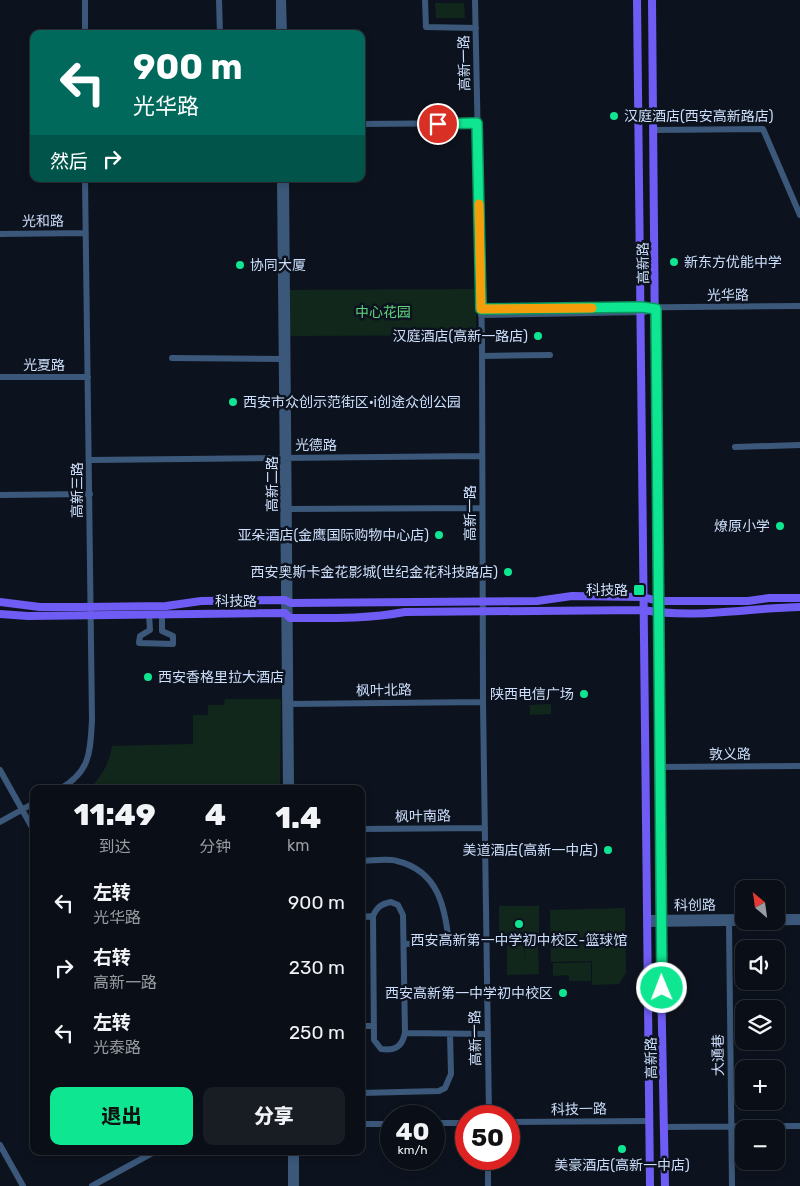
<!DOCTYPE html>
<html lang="zh">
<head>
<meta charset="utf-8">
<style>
  body { margin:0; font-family:Rubik,"Noto Sans SC",sans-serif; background:#181c23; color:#f1f3f6; height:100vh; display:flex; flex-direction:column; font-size:19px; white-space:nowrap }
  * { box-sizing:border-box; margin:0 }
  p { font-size:16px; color:#999ca1 }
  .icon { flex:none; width:28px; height:28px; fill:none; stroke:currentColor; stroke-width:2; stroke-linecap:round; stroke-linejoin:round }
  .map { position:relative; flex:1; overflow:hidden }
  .details { position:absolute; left:30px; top:785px; width:335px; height:370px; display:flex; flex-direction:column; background:#0a0e16; border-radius:10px; box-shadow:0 2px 8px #0003,0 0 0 1px #2a2e35 }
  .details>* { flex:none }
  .hud { position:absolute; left:30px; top:30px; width:335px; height:152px; border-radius:10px; box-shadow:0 2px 8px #0003,0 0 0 1px #2a2e35; background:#00695c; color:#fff; overflow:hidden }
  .needle { width:32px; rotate:331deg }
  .fabs { position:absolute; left:735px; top:880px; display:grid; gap:10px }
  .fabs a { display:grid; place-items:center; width:50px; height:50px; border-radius:10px; background:#0a0e16; box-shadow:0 2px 8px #0003,0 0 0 1px #2a2e35; font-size:25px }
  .speed { position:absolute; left:380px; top:1105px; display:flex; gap:10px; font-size:25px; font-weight:700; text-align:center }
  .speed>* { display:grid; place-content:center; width:65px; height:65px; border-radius:50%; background:#0a0e16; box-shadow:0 2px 8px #0003,0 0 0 1px #2a2e35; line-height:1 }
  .speed small { font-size:12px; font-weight:400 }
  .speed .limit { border:8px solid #d22; background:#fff; color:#111 }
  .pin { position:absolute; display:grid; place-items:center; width:42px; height:42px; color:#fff; margin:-21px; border:2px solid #fff; border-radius:50%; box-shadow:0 1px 5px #0007 }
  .me { position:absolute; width:55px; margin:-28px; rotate:359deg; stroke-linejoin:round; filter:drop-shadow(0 0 4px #0008) }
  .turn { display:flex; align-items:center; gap:18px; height:105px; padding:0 20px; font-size:22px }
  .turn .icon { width:65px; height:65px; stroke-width:2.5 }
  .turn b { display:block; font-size:35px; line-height:42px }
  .then { display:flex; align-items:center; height:48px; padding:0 20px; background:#0003; gap:10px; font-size:19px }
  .eta { display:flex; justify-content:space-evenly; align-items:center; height:85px; text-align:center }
  .eta b { font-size:30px; font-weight:800; line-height:35px }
  .primary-button { display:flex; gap:10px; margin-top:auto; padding:10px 20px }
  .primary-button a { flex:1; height:58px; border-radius:10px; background:#0fe691; color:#111; font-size:20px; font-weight:800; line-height:58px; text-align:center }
  .primary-button a+a { background:#181c23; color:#f1f3f6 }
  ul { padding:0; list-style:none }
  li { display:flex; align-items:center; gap:15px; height:65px; padding:0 20px }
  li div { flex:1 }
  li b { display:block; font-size:19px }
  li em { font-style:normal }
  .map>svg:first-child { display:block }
  .green { fill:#11271b }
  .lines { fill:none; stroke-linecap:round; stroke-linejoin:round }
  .minor { stroke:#3b587a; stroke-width:6 }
  .major { stroke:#6f5cf4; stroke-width:8 }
  .route-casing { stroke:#0a965e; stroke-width:12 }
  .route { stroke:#0fe691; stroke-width:9 }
  .slow { stroke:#f59e0b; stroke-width:9 }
  .poi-dot { fill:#0fe691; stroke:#0d131e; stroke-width:2 }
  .labels { text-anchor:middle; stroke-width:5; stroke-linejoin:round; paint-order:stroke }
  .street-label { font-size:14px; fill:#cddffc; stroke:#0d131e }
  .poi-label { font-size:14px; fill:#cddffc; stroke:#0d131e; text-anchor:end }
  .park-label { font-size:14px; fill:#5fd67d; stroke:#0d131e }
</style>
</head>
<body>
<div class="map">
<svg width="800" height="1186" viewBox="0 0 800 1186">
  <rect width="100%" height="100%" fill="#0d131e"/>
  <path class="green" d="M464,3L465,18H436L435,3Z
    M476,289V335L290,336V290Z
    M225,699H281L280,788L89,789C102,776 109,764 112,746L193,744V715H208V705H224Z
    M551,704V714L530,715V705Z
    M499,906H539V941H499Z
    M625,908L626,973L619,984L592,985V961L551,962L550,910Z
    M524,945L525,962V945H538L539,974L507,975V946Z
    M591,962V981H569V963Z
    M553,963H569V975L553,976Z"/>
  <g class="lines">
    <path class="minor" d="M219,0L220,34
      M279,0V34
      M283,0L284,34
      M425,0L426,27L476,28
      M475,0L482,340L483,702L489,1116
      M85,34V0
      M361,124L477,123
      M653,130L763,129L800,215
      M280,179L286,789
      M286,179L291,789
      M0,234L85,233
      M481,309L800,306
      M481,315L645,312
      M482,356L550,355
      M172,358L282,359
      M0,377H88
      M735,447L800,445
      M90,460L482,456
      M0,495L90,494
      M290,509L482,508
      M149,614L150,630L140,636L139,643L173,644V636L162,631V614
      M287,704L483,702
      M660,767L800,766
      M0,770L34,831
      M60,789C91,771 90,752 92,720L85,179
      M0,822L34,803
      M361,829L485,828
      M361,861C372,861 386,858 397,861C438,871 445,906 449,943L404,944
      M391,902L398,905L403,915L405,1033C402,1047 395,1051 381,1049L374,1040L373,916C377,907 381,904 391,902Z
      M361,917L373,916
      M776,917H800
      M647,918L744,917
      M729,923L732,1186
      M646,924L800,922
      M361,1026H373
      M405,1033L487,1034
      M361,1093L439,1091L445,1088L451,1074L450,1034
      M509,1122L649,1121
      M434,1123H466
      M361,1124H391
      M665,1127L800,1126
      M0,1145L23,1186
      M291,1151V1186
      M296,1151V1186
      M92,1186L156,1151
      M488,1186V1159"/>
    <path class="major" d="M637,0L650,1186
      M652,0L660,924L665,1186
      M0,602L40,607H83L166,606L201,601L285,600L291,603L537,601L572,596L643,597L658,601H748L769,598H800
      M0,614L28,616L285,613L290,618C329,618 367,619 405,612L643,610C695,619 748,608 800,607"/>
  </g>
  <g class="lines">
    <defs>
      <path id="route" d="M438,124L477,123L481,309L641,307L656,309L662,988"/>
    </defs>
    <use href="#route" class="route-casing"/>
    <use href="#route" class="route"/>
    <path class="slow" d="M479,204L481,309L592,308"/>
  </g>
  <g class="poi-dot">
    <circle cx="614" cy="116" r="5"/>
    <circle cx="674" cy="262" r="5"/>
    <circle cx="240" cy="265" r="5"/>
    <circle cx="538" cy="336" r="5"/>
    <circle cx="233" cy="402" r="5"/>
    <circle cx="780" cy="526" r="5"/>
    <circle cx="439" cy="535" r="5"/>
    <circle cx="508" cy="572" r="5"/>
    <rect x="633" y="584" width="12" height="12" rx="2.5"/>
    <circle cx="148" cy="677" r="5"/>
    <circle cx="584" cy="694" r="5"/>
    <circle cx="608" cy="850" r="5"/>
    <circle cx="519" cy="924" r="5"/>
    <circle cx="563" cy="993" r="5"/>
    <circle cx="622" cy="1149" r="5"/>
  </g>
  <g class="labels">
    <g class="street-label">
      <text transform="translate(464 63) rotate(-91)" y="5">高新一路</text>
      <text transform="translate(43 221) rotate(-1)" y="5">光和路</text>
      <text transform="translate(643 263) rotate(-91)" y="5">高新路</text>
      <text transform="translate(728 295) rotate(-1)" y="5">光华路</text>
      <text x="44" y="370">光夏路</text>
      <text x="316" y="450">光德路</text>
      <text transform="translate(272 484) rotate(-90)" y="5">高新二路</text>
      <text transform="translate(77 490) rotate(-90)" y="5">高新三路</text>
      <text transform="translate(470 513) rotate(-90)" y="5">高新一路</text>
      <text x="236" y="606">科技路</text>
      <text transform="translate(384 690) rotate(-1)" y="5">枫叶北路</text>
      <text transform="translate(730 754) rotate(-1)" y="5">敦义路</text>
      <text transform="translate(423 816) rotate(-1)" y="5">枫叶南路</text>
      <text transform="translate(695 905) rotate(-1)" y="5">科创路</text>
      <text transform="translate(475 1038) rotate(-91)" y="5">高新一路</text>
      <text transform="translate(718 1055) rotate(-91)" y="5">大通巷</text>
      <text transform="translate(651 1058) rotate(-91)" y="5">高新路</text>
      <text transform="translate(579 1109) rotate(-1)" y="5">科技一路</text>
    </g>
    <g class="poi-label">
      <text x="624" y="121" text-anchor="start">汉庭酒店(西安高新路店)</text>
      <text x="684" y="267" text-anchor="start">新东方优能中学</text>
      <text x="250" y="270" text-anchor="start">协同大厦</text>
      <text x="528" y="341">汉庭酒店(高新一路店)</text>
      <text x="243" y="407" text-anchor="start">西安市众创示范街区·i创途众创公园</text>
      <text x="770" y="531">燎原小学</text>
      <text x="429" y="540">亚朵酒店(金鹰国际购物中心店)</text>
      <text x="498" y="577">西安奥斯卡金花影城(世纪金花科技路店)</text>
      <text x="628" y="595">科技路</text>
      <text x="158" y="682" text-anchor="start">西安香格里拉大酒店</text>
      <text x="574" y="699">陕西电信广场</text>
      <text x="598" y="855">美道酒店(高新一中店)</text>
      <text x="519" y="945" text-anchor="middle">西安高新第一中学初中校区-篮球馆</text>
      <text x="553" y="998">西安高新第一中学初中校区</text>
      <text x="622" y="1170" text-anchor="middle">美豪酒店(高新一中店)</text>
    </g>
    <g class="park-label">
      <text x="383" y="317">中心花园</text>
    </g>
  </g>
</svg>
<div class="fabs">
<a><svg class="needle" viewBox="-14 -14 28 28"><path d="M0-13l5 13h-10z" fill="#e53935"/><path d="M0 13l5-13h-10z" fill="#999ca1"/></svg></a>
<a><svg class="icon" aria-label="sound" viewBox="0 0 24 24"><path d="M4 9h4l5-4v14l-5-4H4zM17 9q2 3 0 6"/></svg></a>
<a><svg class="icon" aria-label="layers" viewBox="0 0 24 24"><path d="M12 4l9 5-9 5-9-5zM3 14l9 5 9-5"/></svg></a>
<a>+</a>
<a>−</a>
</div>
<div class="speed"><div>40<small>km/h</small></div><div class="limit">50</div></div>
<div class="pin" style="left:438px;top:124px;background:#d93025"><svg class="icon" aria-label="arrive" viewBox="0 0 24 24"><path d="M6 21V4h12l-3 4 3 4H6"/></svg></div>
<svg class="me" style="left:662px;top:988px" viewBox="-20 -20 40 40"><circle r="17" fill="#0fe691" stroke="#fff" stroke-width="3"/><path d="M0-11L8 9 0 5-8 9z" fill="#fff"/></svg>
<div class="hud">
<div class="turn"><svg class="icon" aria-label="left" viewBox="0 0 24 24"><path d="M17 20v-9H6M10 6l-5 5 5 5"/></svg><div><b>900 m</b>光华路</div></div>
<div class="then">然后<svg class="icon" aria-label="right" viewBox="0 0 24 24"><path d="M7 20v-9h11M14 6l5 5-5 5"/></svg></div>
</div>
<section class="details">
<div class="eta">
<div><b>11:49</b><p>到达</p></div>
<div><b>4</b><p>分钟</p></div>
<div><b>1.4</b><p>km</p></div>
</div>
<ul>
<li><svg class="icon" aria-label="left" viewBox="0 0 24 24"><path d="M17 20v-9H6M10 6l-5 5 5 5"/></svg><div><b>左转</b><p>光华路</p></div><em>900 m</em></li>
<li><svg class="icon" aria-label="right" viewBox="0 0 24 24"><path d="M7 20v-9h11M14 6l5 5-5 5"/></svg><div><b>右转</b><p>高新一路</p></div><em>230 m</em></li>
<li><svg class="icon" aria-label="left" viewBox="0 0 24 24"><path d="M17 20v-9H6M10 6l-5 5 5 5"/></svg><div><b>左转</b><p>光泰路</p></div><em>250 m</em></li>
</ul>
<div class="primary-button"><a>退出</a><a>分享</a></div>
</section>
</div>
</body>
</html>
